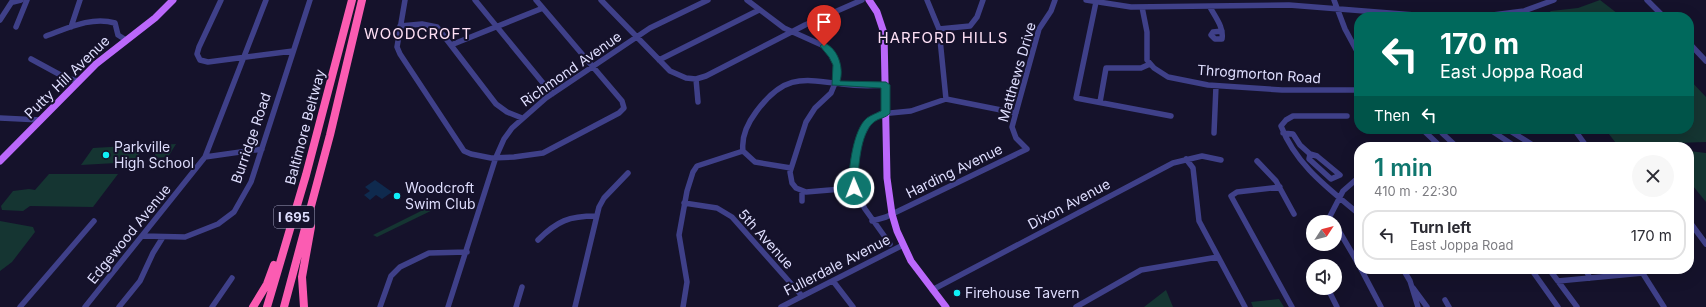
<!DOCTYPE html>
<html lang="en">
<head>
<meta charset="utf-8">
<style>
  body { margin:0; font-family:Inter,sans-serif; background:#f7f7f7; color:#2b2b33; height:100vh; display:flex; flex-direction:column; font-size:15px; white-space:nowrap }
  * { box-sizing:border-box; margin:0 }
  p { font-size:13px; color:#7c7c81 }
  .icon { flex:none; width:22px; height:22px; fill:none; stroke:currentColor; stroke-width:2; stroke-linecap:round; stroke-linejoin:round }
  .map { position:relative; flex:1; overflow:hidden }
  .panel { position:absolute; left:1354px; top:142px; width:340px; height:132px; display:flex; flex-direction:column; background:#fff; border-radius:16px; box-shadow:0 4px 16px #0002 }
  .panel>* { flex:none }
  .top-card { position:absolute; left:1354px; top:12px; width:340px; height:122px; border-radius:16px; box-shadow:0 4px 16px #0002; background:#00695c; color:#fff; overflow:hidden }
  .needle { width:26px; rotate:54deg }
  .controls { position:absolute; left:1306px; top:215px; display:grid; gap:8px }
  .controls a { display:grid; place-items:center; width:36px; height:36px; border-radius:50%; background:#fff; box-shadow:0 4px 16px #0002; font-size:20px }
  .pin { position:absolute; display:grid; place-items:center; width:34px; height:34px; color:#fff; margin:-41px -17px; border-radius:50% 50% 50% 0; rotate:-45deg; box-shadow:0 0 4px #0007 }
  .pin .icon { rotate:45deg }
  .me { position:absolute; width:44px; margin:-22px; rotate:359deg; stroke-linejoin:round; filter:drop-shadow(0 0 3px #0008) }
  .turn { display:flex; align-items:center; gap:14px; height:84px; padding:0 20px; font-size:18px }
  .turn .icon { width:52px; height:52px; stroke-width:2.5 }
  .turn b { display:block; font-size:28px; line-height:34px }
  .then { display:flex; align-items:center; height:38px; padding:0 20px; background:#0003; gap:8px; font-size:15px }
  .round { display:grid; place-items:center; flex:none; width:42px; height:42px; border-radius:21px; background:#f7f7f7 }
  .overview { display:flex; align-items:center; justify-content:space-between; height:68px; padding:0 20px }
  h1 { font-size:24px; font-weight:600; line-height:30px; color:#0f766e }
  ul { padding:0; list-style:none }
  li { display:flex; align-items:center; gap:12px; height:50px; margin:0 8px 6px; padding:0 12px; border:2px solid #e1e1e2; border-radius:16px }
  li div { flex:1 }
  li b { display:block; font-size:15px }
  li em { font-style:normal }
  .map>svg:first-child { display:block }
  .green { fill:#153532 }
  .water { fill:#0f2a4e }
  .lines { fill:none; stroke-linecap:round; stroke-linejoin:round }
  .minor { stroke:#3f4089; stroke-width:5.5 }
  .major { stroke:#bb68fb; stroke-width:7 }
  .highway { stroke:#fb5cb2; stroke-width:8 }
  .route { fill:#0f766e; stroke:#0a4d48 }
  .poi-dot { fill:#0feff8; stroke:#15122b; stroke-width:1.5 }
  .labels { text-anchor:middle; stroke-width:4; stroke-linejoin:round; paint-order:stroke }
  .shield { fill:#15122b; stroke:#a2a1bf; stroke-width:1 }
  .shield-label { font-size:13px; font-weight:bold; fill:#dfdefe }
  .street-label { font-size:14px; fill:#dfdefe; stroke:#15122b }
  .poi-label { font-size:14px; fill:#dfdefe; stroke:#15122b; text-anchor:start }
  .neighbourhood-label { font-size:15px; letter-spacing:1px; fill:#fee0f5; stroke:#15122b }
</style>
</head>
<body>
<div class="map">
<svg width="1706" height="307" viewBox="0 0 1706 307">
  <rect width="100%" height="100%" fill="#15122b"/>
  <path class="green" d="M1600,0L1622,17L1535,16H1544L1551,11L1578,8Z
    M1689,79L1706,97V142L1675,143L1677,147H1619L1605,129H1689Z
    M176,144L168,157L153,158L161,145Z
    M144,145L134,162L81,165L93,148Z
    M1689,151L1706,153V202L1689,181Z
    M49,174H118L93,207L30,206L23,211L2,210L1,206L13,191L29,189L35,190Z
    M435,204L443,205L377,237L373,235Z
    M0,221L33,227L35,232L12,262L0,271Z
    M1166,290L1173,307H1144Z
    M1279,299L1284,307H1253L1251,302Z"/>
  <path class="water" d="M375,180L392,192L382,199L376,195L370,200L364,195L370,191L365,187Z"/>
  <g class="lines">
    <path class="minor" d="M221,0L199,47L197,54L200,60L208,62L293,51
      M405,0L397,47L400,54L464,151L471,154L491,158L514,157L543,153L619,113L624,108L622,101L536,0
      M475,0L552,94
      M601,0L670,71L686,78L696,79L706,76L805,25L862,0
      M747,0L784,28L824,46L833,56L837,65L838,76L831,93L815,108L806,122L790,172L792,183L796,188L806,192L854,188
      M927,0L939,29L946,99
      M1086,0L1131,7L1289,5L1440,17
      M1334,0L1345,29L1359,55
      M1647,0L1664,17
      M13,2L21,0
      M1096,2L1076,98L1171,116
      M1142,7L1147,32V60L1154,68L1168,77L1208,85L1282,90H1359
      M1210,7C1215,17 1224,27 1222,39H1215L1211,35L1213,32L1222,31
      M1477,17L1524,11L1554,0
      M0,20L13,0
      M400,26L422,24L437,27L496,104L507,112L522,118
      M16,27L27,0
      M71,27L80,0
      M939,29L970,26L977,17L983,0
      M46,36C68,28 92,16 115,23L118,35L126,40
      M1689,43L1706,61
      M451,45L543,8
      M31,59L66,78L79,81
      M659,60L759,10
      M696,79L698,102
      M1100,102L1106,68H1141L1150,64
      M1347,116H1293L1286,120L1281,126C1296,165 1328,188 1359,214
      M0,118L41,120
      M1422,129L1441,147
      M1489,129L1516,147
      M1507,129L1536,147
      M1574,129L1587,147
      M1214,133L1216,86
      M1283,133L1293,134L1300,145L1310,154
      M1442,133L1457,147
      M1384,145L1385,147
      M1310,154L1317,156L1340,175L1331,179L1309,159Z
      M205,157L262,149
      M1186,159L1193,168L1199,221L1245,307
      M1257,161L1276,181L1294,214
      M791,168L755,162L743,151C741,136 747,124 756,112C784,74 802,79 842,84C856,86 871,86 885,85
      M1280,187L1237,192L1231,196L1292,307
      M802,191V201
      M684,203L717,208L732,217L802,296
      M872,221L886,217L1027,149L1016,138L1012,127L1039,29L1051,11L1055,0
      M1689,221L1706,244
      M1327,222L1343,191L1359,177
      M1335,224L1359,265
      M143,236L185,237L218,224L234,212L251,182L310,0
      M538,240C557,221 569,216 596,216
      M890,244L865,209L854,188L853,180L860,139L870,120L880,114L911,111L946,99L1016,113
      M1361,269L1381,307
      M1403,269L1410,281L1418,307
      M1415,269L1416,271L1431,270L1430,269
      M1531,269L1558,307
      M1549,269L1577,307
      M1585,269L1590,278
      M1640,269L1664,307
      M833,281L853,307
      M1558,281L1643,273
      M1413,288L1427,307
      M1328,289L1337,307
      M932,290L1173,163L1202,156L1221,160
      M1445,300L1449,307
      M20,307L94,221
      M85,307L205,157L266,0
      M119,307L140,281L153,253L163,237
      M212,307L232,278
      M380,307L391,276L400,267L429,253L467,252
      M448,307L496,157L504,139L512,128L546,98L650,28L708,0
      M516,307L522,287
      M575,307L599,207L604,198L628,173
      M683,307L687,282L679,235L687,191L693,172L697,166L743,151
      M781,307L903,245
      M1076,307L1141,270L1218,257"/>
    <path class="major" d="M869,0L877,12L884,33L887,178L892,214L897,231L911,261L946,307
      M0,161L96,64L155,18L173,0"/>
    <path class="highway" d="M253,307L267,284L274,265
      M267,307L306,175L352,0
      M284,307L330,135L362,0
      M304,307L302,277L311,227"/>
  </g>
  <path class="route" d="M824,43C838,48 844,68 840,81L886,82L890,85V113C886,118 879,118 874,122C860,132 857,173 859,188L854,191L849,188C848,171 853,129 867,118C871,115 877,113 881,111V88L832,85L833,65L829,57L820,46Z"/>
  <g class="poi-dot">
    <circle cx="106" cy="155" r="4"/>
    <circle cx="397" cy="196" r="4"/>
    <circle cx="957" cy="293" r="4"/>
  </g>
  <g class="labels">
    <rect class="shield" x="274" y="206" width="40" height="22" rx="3"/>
    <g class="shield-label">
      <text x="294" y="222">I 695</text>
    </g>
    <g class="street-label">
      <text transform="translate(571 69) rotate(-35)" y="5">Richmond Avenue</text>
      <text transform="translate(1017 72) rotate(-74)" y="5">Matthews Drive</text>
      <text transform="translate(1259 74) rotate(4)" y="5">Throgmorton Road</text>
      <text transform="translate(67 77) rotate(-44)" y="5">Putty Hill Avenue</text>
      <text transform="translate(305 127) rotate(-75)" y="5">Baltimore Beltway</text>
      <text transform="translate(251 138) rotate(-71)" y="5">Burridge Road</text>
      <text transform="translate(954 171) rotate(-26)" y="5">Harding Avenue</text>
      <text transform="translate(1069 204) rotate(-28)" y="5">Dixon Avenue</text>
      <text transform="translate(129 234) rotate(-51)" y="5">Edgewood Avenue</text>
      <text transform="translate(766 239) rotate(48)" y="5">5th Avenue</text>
      <text transform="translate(837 265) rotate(-27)" y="5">Fullerdale Avenue</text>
    </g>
    <g class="poi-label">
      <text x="114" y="152">Parkville<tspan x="114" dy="16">High School</tspan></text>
      <text x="405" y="193">Woodcroft<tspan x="405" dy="16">Swim Club</tspan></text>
      <text x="965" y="298">Firehouse Tavern</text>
    </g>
    <g class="neighbourhood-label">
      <text x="418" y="39">WOODCROFT</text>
      <text x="943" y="43">HARFORD HILLS</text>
    </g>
  </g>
</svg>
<div class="controls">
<a><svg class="needle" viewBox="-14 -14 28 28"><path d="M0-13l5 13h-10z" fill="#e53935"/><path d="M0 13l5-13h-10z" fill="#7c7c81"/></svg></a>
<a><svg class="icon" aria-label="sound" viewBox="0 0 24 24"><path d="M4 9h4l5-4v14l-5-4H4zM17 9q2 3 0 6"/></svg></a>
</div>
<div class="pin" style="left:824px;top:46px;background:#d93025"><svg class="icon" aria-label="arrive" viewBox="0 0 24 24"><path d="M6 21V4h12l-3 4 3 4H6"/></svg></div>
<svg class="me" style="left:854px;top:188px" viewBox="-20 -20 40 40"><circle r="17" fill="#0f766e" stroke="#fff" stroke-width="3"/><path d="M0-11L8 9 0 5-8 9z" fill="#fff"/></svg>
<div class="top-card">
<div class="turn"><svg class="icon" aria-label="left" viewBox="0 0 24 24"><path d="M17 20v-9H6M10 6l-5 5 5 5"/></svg><div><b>170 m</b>East Joppa Road</div></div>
<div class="then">Then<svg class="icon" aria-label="left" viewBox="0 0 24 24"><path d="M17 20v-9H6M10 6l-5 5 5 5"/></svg></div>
</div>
<section class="panel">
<div class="overview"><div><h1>1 min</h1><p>410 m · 22:30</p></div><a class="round"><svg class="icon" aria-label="close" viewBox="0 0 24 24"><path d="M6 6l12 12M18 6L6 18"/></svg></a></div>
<ul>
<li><svg class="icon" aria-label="left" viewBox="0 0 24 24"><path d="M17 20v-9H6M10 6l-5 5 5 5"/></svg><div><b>Turn left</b><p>East Joppa Road</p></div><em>170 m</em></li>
</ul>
</section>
</div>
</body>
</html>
